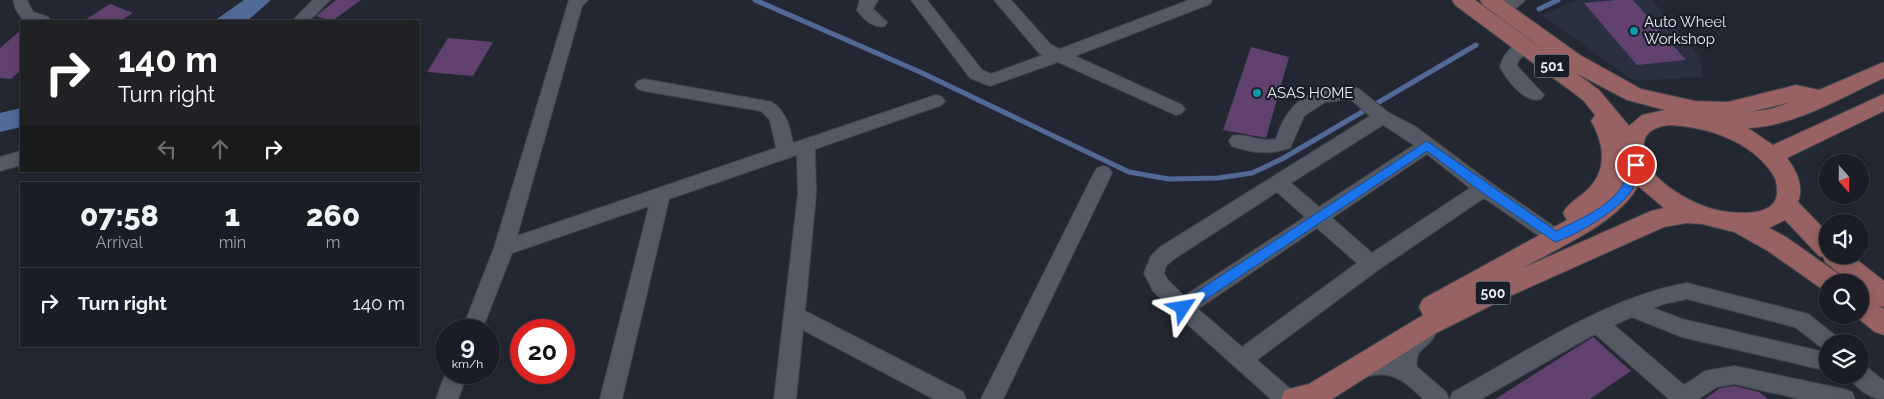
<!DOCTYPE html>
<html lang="en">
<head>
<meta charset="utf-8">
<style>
  body { margin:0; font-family:Raleway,sans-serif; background:#272a32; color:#f1f3f6; height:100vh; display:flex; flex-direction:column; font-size:19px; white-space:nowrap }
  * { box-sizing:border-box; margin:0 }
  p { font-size:16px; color:#9fa2a7 }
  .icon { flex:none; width:28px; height:28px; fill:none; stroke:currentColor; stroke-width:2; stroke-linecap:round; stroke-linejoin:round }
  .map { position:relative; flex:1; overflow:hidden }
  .drawer { position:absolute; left:20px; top:182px; width:400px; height:165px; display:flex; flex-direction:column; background:#1a1d25; border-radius:0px; box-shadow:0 2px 8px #0003,0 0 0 1px #383b42 }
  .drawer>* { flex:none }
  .hud { position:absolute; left:20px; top:20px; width:400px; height:152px; border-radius:0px; box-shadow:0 2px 8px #0003,0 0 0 1px #383b42; background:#202124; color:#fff; overflow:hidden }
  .needle { width:32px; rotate:160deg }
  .tools { position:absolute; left:1819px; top:154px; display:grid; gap:10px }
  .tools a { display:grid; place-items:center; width:50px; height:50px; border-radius:50%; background:#1a1d25; box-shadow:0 2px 8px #0003,0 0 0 1px #383b42; font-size:25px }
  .speed { position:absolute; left:435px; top:319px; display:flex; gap:10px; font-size:25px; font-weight:700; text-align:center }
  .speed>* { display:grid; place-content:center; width:65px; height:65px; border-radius:50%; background:#1a1d25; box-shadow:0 2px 8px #0003,0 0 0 1px #383b42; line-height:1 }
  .speed small { font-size:12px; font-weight:400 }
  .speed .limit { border:8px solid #d22; background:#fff; color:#111 }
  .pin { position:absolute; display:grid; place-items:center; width:42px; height:42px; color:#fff; margin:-21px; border:2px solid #fff; border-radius:50%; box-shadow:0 1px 5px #0007 }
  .me { position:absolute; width:55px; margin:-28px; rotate:57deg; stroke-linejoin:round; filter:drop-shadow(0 0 4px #0008) }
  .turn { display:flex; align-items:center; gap:18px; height:105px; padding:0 15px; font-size:22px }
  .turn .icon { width:65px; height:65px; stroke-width:2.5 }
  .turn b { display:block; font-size:35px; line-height:42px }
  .lanes { display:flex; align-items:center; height:48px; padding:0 15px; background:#0003; justify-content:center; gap:25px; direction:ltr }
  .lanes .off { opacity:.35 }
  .eta { display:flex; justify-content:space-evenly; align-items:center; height:85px; text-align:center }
  .eta b { font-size:30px; font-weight:800; line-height:35px }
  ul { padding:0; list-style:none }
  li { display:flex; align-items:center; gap:15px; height:70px; padding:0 15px; border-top:1px solid #383b42 }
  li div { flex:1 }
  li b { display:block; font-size:19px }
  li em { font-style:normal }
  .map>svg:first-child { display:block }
  .built { fill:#2a3040 }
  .water { fill:#506997 }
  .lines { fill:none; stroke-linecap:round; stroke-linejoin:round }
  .stream { stroke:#506997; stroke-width:5 }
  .building { fill:#61426f }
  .minor-casing { stroke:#40444d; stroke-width:2 }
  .major-casing { stroke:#40444d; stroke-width:2 }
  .minor { fill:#545964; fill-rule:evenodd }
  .major { fill:#976261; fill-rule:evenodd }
  .route { fill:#1a73e8; stroke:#114b97 }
  .culture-dot { fill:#0f9aa8; stroke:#191d27; stroke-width:2 }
  .labels { text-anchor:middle; stroke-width:4.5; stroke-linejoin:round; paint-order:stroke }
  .shield { fill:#191d27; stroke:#a8acb4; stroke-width:1 }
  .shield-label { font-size:14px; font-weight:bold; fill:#e6e9f0 }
  .poi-label { font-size:15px; fill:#e6e9f0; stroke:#191d27; text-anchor:start }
</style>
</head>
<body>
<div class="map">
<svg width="1884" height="399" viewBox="0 0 1884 399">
  <rect width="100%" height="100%" fill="#232731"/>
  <path class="built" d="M1578,0H1652L1699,56L1703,77L1634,81L1542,15Z"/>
  <path class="water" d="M244,0H271L247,21H214Z
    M21,108V127L0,132V113Z"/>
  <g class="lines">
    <path class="stream" d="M755,0L920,72L1129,172L1169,179L1218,178L1252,173L1282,159L1476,45
      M1539,9L1558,0"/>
  </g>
  <path class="building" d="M336,0H361L332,21L316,16Z
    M1616,0H1633L1686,60L1637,65L1584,3Z
    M110,4L133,13L120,21H83Z
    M21,30V70L11,79L0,78V48Z
    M448,38L493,42L473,76L427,72Z
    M1251,47L1289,57L1266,138L1223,130Z
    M1593,337L1631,371L1590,399H1495Z
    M1734,386L1759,392L1768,399H1705L1720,388Z"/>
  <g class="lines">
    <defs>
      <path id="minor" d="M13,0H27L33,12L48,17L50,21H24L16,10Z
        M313,0H330L309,21H292Z
        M569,0H588L582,6L517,236L776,148L770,120L761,111L644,91L638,89L635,85L638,81L644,79L772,102C786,112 790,127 793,143L930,97L936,95L942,97L945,101L942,105L815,149L816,194L805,311L963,392L966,399H934L803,330L796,399H774L798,194L797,155L669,199L622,399H600L649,206L512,253L482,330H462L494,248Z
        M860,0H878L873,9L887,22L885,26C874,29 863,19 857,10Z
        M911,0H927L982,70L991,74L1043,55L1039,53L994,0H1011L1051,45L1060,49L1189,0H1212L1210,4L1075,56L1182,105L1185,109L1182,113L1176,115L1058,62L990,86L970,78Z
        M1505,0H1525C1519,8 1506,14 1496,12L1494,8Z
        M1525,40L1531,42L1533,46L1518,61L1517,66L1544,95L1541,99C1525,104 1507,80 1500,67C1503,54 1513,44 1525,40Z
        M1353,87L1359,89L1389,113L1416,127L1491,183L1562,232L1565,237L1562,242L1555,245L1548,242L1484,198L1378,270L1257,360L1294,392L1297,399H1271L1176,314L1153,291L1144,273L1151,256L1160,247L1370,116L1350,99L1325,102L1304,116L1290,148C1269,155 1253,153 1232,146L1229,141L1232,136C1245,132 1260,143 1276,139C1282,118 1296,97 1318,91C1329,88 1342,88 1353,87ZM1383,125L1414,145L1319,207L1291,183ZM1427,154L1470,188L1372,253L1332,218ZM1277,192L1305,217L1184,296L1167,279L1164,273L1166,266L1174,259ZM1317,228L1357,263L1242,347L1198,309Z
        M21,151V165L0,171V157Z
        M1103,166L1109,168L1112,173L1003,399H981L1094,173L1097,168Z
        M1687,283L1808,314L1836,336L1839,342H1828V350L1822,348L1795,327L1687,299L1663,304L1653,308L1682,319L1828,353V371L1682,337L1632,317L1614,325L1684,385L1705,371L1734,366L1844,389L1852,392L1855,399H1800L1734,384L1717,387L1698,399H1669L1595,334L1481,399H1450L1453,392C1525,353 1606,297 1687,283Z
        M1426,324L1433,327L1436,333C1429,349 1414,347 1417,367L1446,392L1449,399H1423C1409,385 1396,372 1374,375C1366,377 1363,378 1354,376L1351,369L1354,362L1375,357H1395C1399,343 1411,329 1426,324Z
        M1860,366L1868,368L1884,381V399C1870,399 1855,388 1849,375H1860Z
        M446,372H468L458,399H436Z"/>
      <path id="major" d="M1452,0H1475L1552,56L1483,5L1480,0H1503L1580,55L1641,89L1695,101L1728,102L1796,85L1819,90L1884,62V78C1842,97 1795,126 1748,128L1773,145L1884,94V111L1787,158C1797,171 1804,187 1798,202L1828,233V255H1851L1884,281V307L1878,305L1884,309V335L1875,332L1854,315H1860V294L1867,297L1860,291V282H1850L1825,262L1823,257L1819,256L1785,220L1769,228L1786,237L1840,275L1843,282H1828V291L1822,289L1768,251L1734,232L1702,224L1687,223L1664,227L1510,296L1436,333L1332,399H1281L1285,390L1309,384L1423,315L1419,307L1423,299L1567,220L1563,213C1568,203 1577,199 1585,192C1608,172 1605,145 1591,121L1595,115L1583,100L1455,5ZM1576,73L1627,100L1665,110L1642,115L1629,126L1599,90ZM1791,102L1771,109L1750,112ZM1669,125C1707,127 1749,140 1772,173C1776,179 1777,184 1777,191C1778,218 1734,214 1717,210C1691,204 1638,176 1644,143C1646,130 1657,127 1669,125ZM1638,186L1664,208L1651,211L1523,268C1559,247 1618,223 1638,186Z"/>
    </defs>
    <use href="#minor" class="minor-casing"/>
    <use href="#major" class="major-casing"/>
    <use href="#minor" class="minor"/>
    <use href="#major" class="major"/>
  </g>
  <path class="route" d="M1427,141L1556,231C1578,220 1606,209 1621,188C1626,180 1628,170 1632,162L1636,161L1641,165C1638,173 1636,183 1632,190C1619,210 1577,235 1555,242L1480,191L1427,151L1187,312L1183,313L1178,312L1177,308L1178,304Z"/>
  <g class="culture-dot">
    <circle cx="1634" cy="31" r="5"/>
    <circle cx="1257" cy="93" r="5"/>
  </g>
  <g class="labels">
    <g class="shield">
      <rect x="1534.5" y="54.5" width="35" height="23" rx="4"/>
      <rect x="1475.5" y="281.5" width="35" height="23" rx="4"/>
    </g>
    <g class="shield-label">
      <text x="1552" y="71">501</text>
      <text x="1493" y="298">500</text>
    </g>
    <g class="poi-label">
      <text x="1644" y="27">Auto Wheel<tspan x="1644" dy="17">Workshop</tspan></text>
      <text x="1267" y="98">ASAS HOME</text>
    </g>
  </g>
</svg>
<div class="tools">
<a><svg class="needle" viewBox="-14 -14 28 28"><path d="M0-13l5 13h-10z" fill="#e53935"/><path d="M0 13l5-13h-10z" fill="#9fa2a7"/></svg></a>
<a><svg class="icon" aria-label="sound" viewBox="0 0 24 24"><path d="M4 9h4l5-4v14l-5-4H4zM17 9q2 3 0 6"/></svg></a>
<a><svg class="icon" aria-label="search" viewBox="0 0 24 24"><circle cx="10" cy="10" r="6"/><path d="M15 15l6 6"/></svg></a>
<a><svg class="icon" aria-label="layers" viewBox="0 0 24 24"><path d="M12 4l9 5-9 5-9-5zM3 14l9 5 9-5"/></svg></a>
</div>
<div class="speed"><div>9<small>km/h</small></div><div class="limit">20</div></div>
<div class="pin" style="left:1636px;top:165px;background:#d93025"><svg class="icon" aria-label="arrive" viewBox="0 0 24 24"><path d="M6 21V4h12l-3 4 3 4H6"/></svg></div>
<svg class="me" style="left:1183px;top:308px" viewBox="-20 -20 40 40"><path d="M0-17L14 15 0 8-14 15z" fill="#1a73e8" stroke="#fff" stroke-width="4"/></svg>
<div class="hud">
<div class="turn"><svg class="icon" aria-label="right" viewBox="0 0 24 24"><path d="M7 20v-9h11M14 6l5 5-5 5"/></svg><div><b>140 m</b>Turn right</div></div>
<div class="lanes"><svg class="icon off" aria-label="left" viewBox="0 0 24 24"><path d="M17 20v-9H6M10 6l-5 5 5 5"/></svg><svg class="icon off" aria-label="ahead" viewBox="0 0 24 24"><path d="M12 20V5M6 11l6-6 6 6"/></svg><svg class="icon" aria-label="right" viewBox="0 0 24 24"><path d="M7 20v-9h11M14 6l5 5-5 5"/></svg></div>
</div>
<section class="drawer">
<div class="eta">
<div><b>07:58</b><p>Arrival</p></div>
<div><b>1</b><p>min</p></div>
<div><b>260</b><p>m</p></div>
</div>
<ul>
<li><svg class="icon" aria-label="right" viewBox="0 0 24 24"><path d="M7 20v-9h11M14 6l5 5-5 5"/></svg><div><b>Turn right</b></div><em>140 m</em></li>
</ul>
</section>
</div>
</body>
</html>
